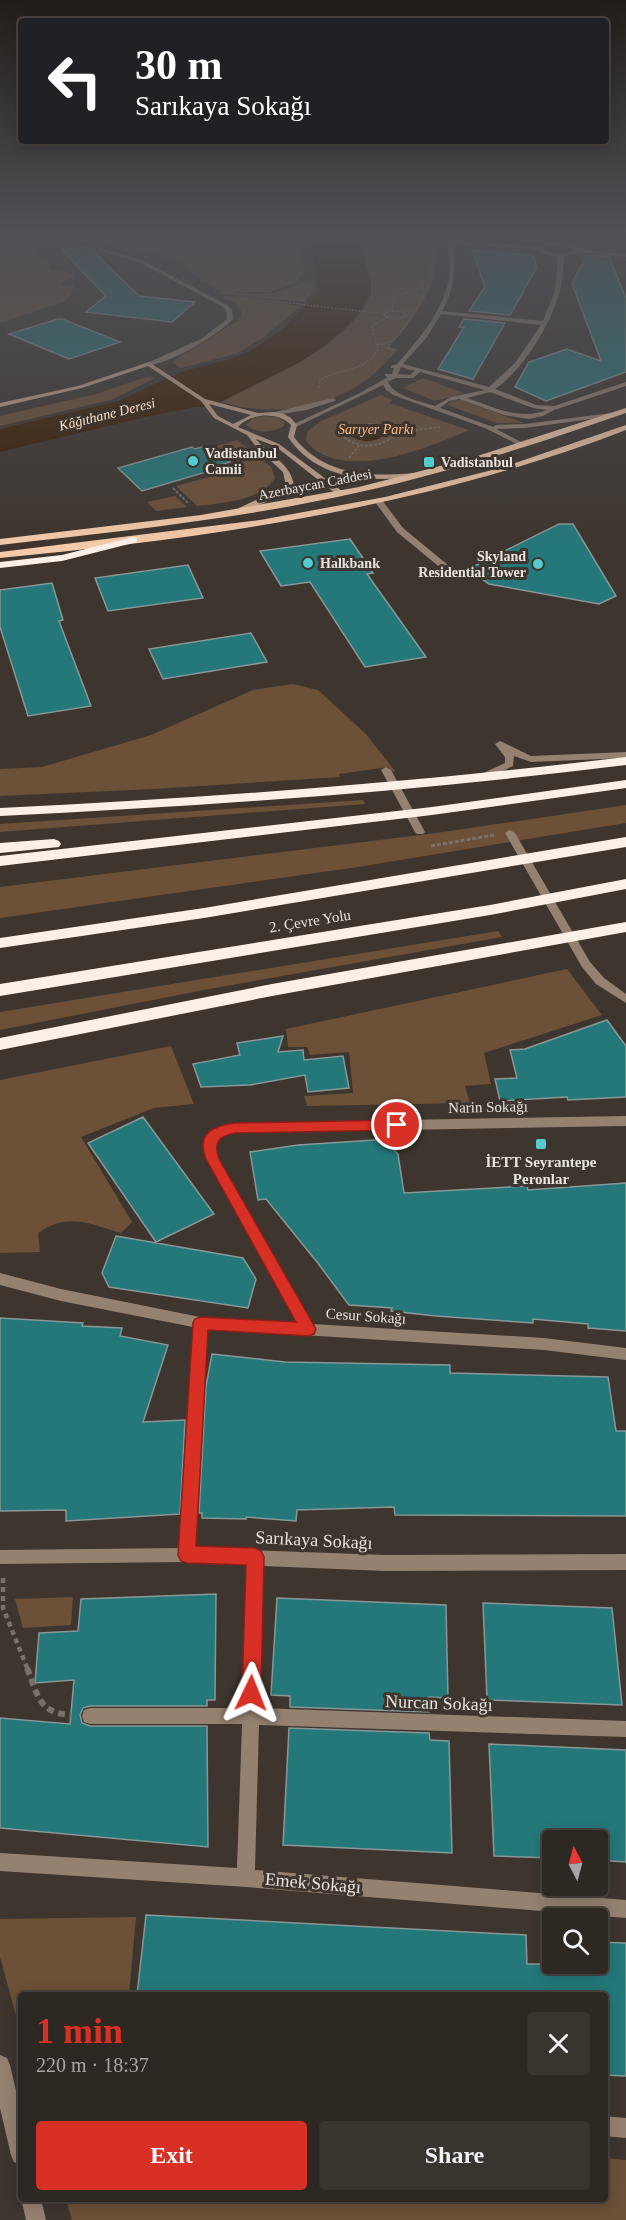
<!DOCTYPE html>
<html lang="en">
<head>
<meta charset="utf-8">
<style>
  body { margin:0; font-family:Georgia,serif; background:#3a342f; color:#f1f3f6; height:100vh; display:flex; flex-direction:column; font-size:22px; white-space:nowrap }
  * { box-sizing:border-box; margin:0 }
  p { font-size:20px; color:#a7a6a5 }
  .icon { flex:none; width:33px; height:33px; fill:none; stroke:currentColor; stroke-width:2; stroke-linecap:round; stroke-linejoin:round }
  .map { position:relative; flex:1; overflow:hidden }
  .panel { position:absolute; left:18px; top:1992px; width:590px; height:210px; display:flex; flex-direction:column; background:#2e2822; border-radius:6px; box-shadow:0 3px 15px #0003,0 0 0 2px #494440 }
  .panel>* { flex:none }
  .guide { position:absolute; left:18px; top:18px; width:591px; height:126px; border-radius:6px; box-shadow:0 3px 15px #0003,0 0 0 2px #494440; background:#202124; color:#fff; overflow:hidden }
  .needle { width:39px; rotate:354deg }
  .fabs { position:absolute; left:542px; top:1830px; display:grid; gap:12px }
  .fabs a { display:grid; place-items:center; width:66px; height:66px; border-radius:6px; background:#2e2822; box-shadow:0 3px 15px #0003,0 0 0 2px #494440; font-size:30px }
  .pin { position:absolute; display:grid; place-items:center; width:51px; height:51px; color:#fff; margin:-26px; border:3px solid #fff; border-radius:50%; box-shadow:0 2px 6px #0007 }
  .me { position:absolute; width:66px; margin:-33px; rotate:2deg; stroke-linejoin:round; filter:drop-shadow(0 0 4px #0008) }
  .turn { display:flex; align-items:center; gap:21px; height:126px; padding:0 18px; font-size:27px }
  .turn .icon { width:78px; height:78px; stroke-width:2.5 }
  .turn b { display:block; font-size:42px; line-height:51px }
  .round { display:grid; place-items:center; flex:none; width:63px; height:63px; border-radius:6px; background:#3a342f }
  .head { display:flex; align-items:center; justify-content:space-between; height:102px; padding:0 18px }
  h1 { font-size:36px; font-weight:800; line-height:45px; color:#d93025 }
  .button { display:flex; gap:12px; margin-top:auto; padding:12px 18px }
  .button a { flex:1; height:69px; border-radius:6px; background:#d93025; color:#fff; font-size:24px; font-weight:800; line-height:69px; text-align:center }
  .button a+a { background:#3a342f; color:#f1f3f6 }
  .map>svg:first-child { display:block }
  .green { fill:#6c5037 }
  .water { fill:#3b1e00 }
  .building { fill:#25787a; stroke:#899797; stroke-width:1.5 }
  .lines { fill:none; stroke-linecap:round; stroke-linejoin:round }
  .path-far4 { stroke:#78716b; stroke-width:1.5; stroke-dasharray:2 1.5; stroke-linecap:butt }
  .path-far3 { stroke:#78716b; stroke-width:2; stroke-dasharray:3 1.5; stroke-linecap:butt }
  .path-far2 { stroke:#78716b; stroke-width:3; stroke-dasharray:4 2; stroke-linecap:butt }
  .path-far1 { stroke:#78716b; stroke-width:4.5; stroke-dasharray:5 4; stroke-linecap:butt }
  .path { stroke:#78716b; stroke-width:6; stroke-dasharray:7 4.5; stroke-linecap:butt }
  .lane { fill:#958170; fill-rule:evenodd }
  .street { fill:#958170; fill-rule:evenodd }
  .secondary { fill:#caaa90; fill-rule:evenodd }
  .primary { fill:#f4caa8; fill-rule:evenodd }
  .highway { fill:#faf0e8; fill-rule:evenodd }
  .route { fill:#d93025; stroke:#8d1f18; stroke-width:1.5 }
  .poi-dot { fill:#52ccd0; stroke:#3d352e; stroke-width:2 }
  .labels { text-anchor:middle; stroke-width:6; stroke-linejoin:round; paint-order:stroke }
  .far-water-label { font-size:14px; font-style:italic; fill:#fadec8; stroke:#3d352e }
  .far-park-label { font-size:14px; font-style:italic; fill:#ffbc81; stroke:#3d352e }
  .far-poi-label { font-size:14px; font-weight:bold; fill:#e9e4e0; stroke:#3d352e; text-anchor:start }
  .far-street-label { font-size:14px; fill:#e9e4e0; stroke:#3d352e }
  .street-label { font-size:15px; fill:#e9e4e0; stroke:#3d352e }
  .poi-label { font-size:15px; font-weight:bold; fill:#e9e4e0; stroke:#3d352e }
  .near-street-label { font-size:18px; fill:#e9e4e0; stroke:#3d352e }
</style>
</head>
<body>
<div class="map">
<svg width="626" height="2220" viewBox="0 0 626 2220">
  <rect width="100%" height="100%" fill="#3d352e"/>
  <path class="green" d="M0,235H300L296,243L298,256L303,260L304,272L295,284L269,292H233C249,294 267,295 283,291C295,287 302,280 315,279L314,288L305,302L220,294L221,291L202,281L180,263L162,255L98,242L90,236L23,244L36,250L38,255L49,261V270C58,271 70,270 75,278L63,281L61,286L76,284L69,297L63,302L0,323Z
    M359,235H431C448,277 416,318 389,347L399,349C388,358 380,370 369,378C328,409 270,417 222,402C271,375 346,349 371,295Z
    M225,296L301,306L261,339L235,354L181,368L173,363V361L239,320L242,312L235,303L222,297Z
    M146,377L155,378L111,400L0,426V416L96,394Z
    M423,378L464,393L435,401L403,388Z
    M381,395L393,400L389,403L469,430C429,448 341,484 306,441L307,432L321,421Z
    M461,400L524,423H497L447,405L452,401Z
    M264,416L276,417L284,421V426C272,433 257,434 246,425L253,418Z
    M237,440L271,467L275,478C259,502 223,502 197,506L176,486L246,467L213,447Z
    M175,496L187,507L156,511L147,502Z
    M293,684L318,690L366,734L395,771L391,772L388,767L339,774L340,777L154,789L0,796V769L42,767L151,735L253,690Z
    M363,800L365,804L0,832V824Z
    M626,805V823L358,867L0,918V887L436,833Z
    M498,931L502,937L204,990L0,1030V1012Z
    M567,969L602,1015L484,1053L491,1084L465,1086L470,1103L307,1106L304,1096L353,1093L349,1052L310,1055L307,1047H288L286,1029Z
    M171,1046L194,1104L154,1108L81,1137L132,1222L121,1233C88,1224 69,1212 38,1233L40,1252L0,1253V1080Z
    M73,1597L71,1625L23,1628L15,1599Z
    M136,1917L129,1995H21V2034L0,1957V1919Z
    M605,2158L626,2160V2220H72L66,2199H604Z"/>
  <path class="water" d="M311,235H359L371,282V294L350,323L334,338L300,362L210,407H195L146,417L0,452V429L118,401L181,372L227,360L250,351L280,331L312,300L319,289Z
    M367,427L381,431L383,436C374,443 359,443 350,435L354,430Z"/>
  <path class="building" d="M89,247L139,296L195,302L172,322L86,312L106,296L62,250Z
    M472,251L533,255L537,267L510,315L469,311L485,287Z
    M587,255L609,257L626,298V372L546,401L515,387L529,362L567,349L601,361L572,283Z
    M58,319H62L120,342L69,359L9,334Z
    M464,319L505,323L473,379L438,369L464,327H459Z
    M205,446L230,462L220,465L223,467L142,491L118,468L192,447L195,449Z
    M559,524H573L616,596L599,604L489,584L468,569Z
    M350,539L373,573L367,574L426,657L365,667L310,582L281,586L260,551Z
    M188,565L203,598L108,611L95,578Z
    M52,583L63,620L59,621L91,706L28,716L0,627V590Z
    M251,633L267,662L163,679L149,649Z
    M607,1020L626,1046V1097L568,1100L567,1097L500,1101L495,1079L517,1078L510,1050L525,1049Z
    M283,1036L278,1052L303,1050L304,1060L343,1056L349,1088L308,1092L305,1075L250,1085L201,1087L193,1064L240,1055L237,1043Z
    M143,1117L214,1214L156,1242L88,1143Z
    M375,1140L388,1144L398,1154L404,1193L527,1186L528,1190L626,1183V1331L588,1328V1324L533,1319V1323L436,1316L391,1311L392,1308L349,1305L317,1262L266,1199L258,1200L250,1152L298,1145Z
    M116,1236L243,1258L256,1279L248,1308L109,1287L102,1273Z
    M0,1318L83,1323L82,1326L122,1328L120,1336L168,1345L143,1422L185,1420L180,1514L66,1521V1510L0,1511Z
    M212,1354L285,1362L450,1365V1373L608,1377L616,1431H626V1516L395,1515L394,1507L297,1510L296,1521L246,1517V1519L202,1518V1513H199L206,1386Z
    M216,1594L215,1700H207V1706H90L83,1708L80,1715L82,1723L90,1726H207L208,1847L0,1828V1718L70,1724L74,1680L35,1683L39,1633L78,1631L81,1599Z
    M277,1598L446,1605L448,1698L429,1697V1712L290,1707V1696L271,1695Z
    M483,1603L612,1608L622,1705L487,1700Z
    M289,1728L429,1733L430,1740L449,1741L452,1853L283,1845Z
    M489,1744L626,1750V1862L597,1860V1840H552V1858L494,1856Z
    M146,1915L526,1935L527,1964H597V1942L626,1943V2076L604,2075V1995H137Z"/>
  <g class="lines">
    <path class="path-far4" d="M401,261L416,259L434,263
      M409,292L424,297
      M237,297L385,314
      M387,317L397,319L407,316L402,311H393
      M377,345L394,341
      M394,350L387,348C417,313 439,283 430,235
      M319,388V381C341,366 361,375 378,350L372,326L387,317L385,316L387,312L393,311L392,302L395,296C405,293 419,292 424,282L396,268V263L401,261L396,257L406,251V248L390,242V235"/>
    <path class="path-far3" d="M371,424L390,430L393,436C378,449 356,449 342,435L349,427Z
      M393,433L440,427
      M349,458L360,444
      M173,488L189,504"/>
    <path class="path-far2" d="M431,846L494,835"/>
    <path class="path-far1" d="M3,1578V1608L28,1670"/>
    <path class="path" d="M27,1668C38,1695 38,1713 71,1715"/>
    <path class="lane" d="M448,235H453V241L539,246C558,236 564,244 581,249C595,253 612,252 626,253V257L579,252L564,257C563,270 563,282 559,294C550,326 522,371 495,389L536,405L554,406L626,382V386L554,410L543,416L529,419L504,415L459,399L449,401L440,408L493,427L496,425L525,424L611,413L613,414V416L525,428L496,429L525,444V446L523,447L485,428L393,395L386,390L383,385L296,427H292V425L360,393L388,377L385,376V374H392L394,368H391V366L397,364C421,337 448,306 450,268C451,257 448,246 448,235ZM453,244L537,249L546,255L558,257L555,290L543,321L442,311C455,289 456,268 453,244ZM549,245H564L575,250C564,256 553,255 542,249ZM441,314L541,325L515,363L489,387L403,364L427,337ZM401,367L415,371L410,375L398,374ZM420,372L485,390L451,397L435,406C420,401 395,397 388,382L396,378H413ZM490,392L533,408L547,410C520,421 493,407 467,398Z
      M99,248L142,260L181,281L176,282L138,262L99,250Z
      M333,398L336,400L335,401L306,410L270,416L267,414Z
      M376,500H382L403,528L454,570V574H448L397,532L375,502Z
      M500,741L531,756L626,752V758L531,762L514,756L513,766L483,780H477V776L505,763V757L495,744Z"/>
    <path class="street" d="M176,280H180L227,305L232,310L233,319C218,335 169,365 147,365V363L201,339L227,319L226,310L223,307L176,282Z
      M386,767L391,770L425,832L423,834H417L415,832L381,770Z
      M510,830L515,833L590,962L604,978L626,994V1003L596,984L582,967L505,833Z
      M626,1116V1126L235,1133L225,1135L217,1139L216,1145L219,1159L313,1324L544,1338L626,1348V1360L544,1350L207,1329L195,1548L386,1555L626,1554V1570L386,1571L263,1566L259,1708L626,1721V1737L259,1725L255,1870L626,1900V1918L246,1887L0,1871V1853L237,1868L242,1724H90L84,1722L82,1716L84,1710L90,1708H242L247,1565L187,1562L0,1564V1550L180,1548L193,1327L61,1301L0,1285V1273L61,1289L200,1317L299,1323L207,1159L204,1140L212,1130L235,1123Z
      M0,2055L7,2058L10,2065L21,2112V2165L14,2162L11,2155L0,2108Z
      M604,2116L626,2118V2138L604,2136Z
      M21,2198L41,2199L46,2220H26Z"/>
    <path class="secondary" d="M149,362L205,399L258,413L274,412L284,414L291,418L297,425L294,437C324,476 370,477 414,473L417,475L414,477C368,482 317,480 288,437L291,425C278,411 250,413 238,427L279,444L346,494L339,496L275,446L256,439C269,456 292,463 294,487L287,493L242,512H239V508L286,486L283,472L258,449L247,435L214,418L201,401L148,366L82,388L0,407V403L78,386ZM209,404L251,415L233,424L218,416Z"/>
    <path class="primary" d="M626,408V413C539,443 451,472 360,492C242,519 120,531 0,545V539L201,515L359,487L471,458Z
      M626,425V430C426,507 213,538 0,558V552L260,520L385,497L504,467Z"/>
    <path class="highway" d="M133,537L137,538V542L62,561L0,568V562L62,555Z
      M626,757V765C418,791 209,806 0,816V808C209,798 418,782 626,757Z
      M626,780V788L432,815L0,866V856L432,807Z
      M626,837V847L204,918L0,948V938L204,908Z
      M54,839L59,841L61,844L59,847L0,853V843Z
      M626,879V889L490,915L0,996V984L490,905Z
      M626,922V932L272,996L0,1050V1038L272,984Z"/>
  </g>
  <linearGradient id="sky" x2="0" y2="1"><stop stop-color="#221d19"/><stop offset="0.43" stop-color="#515157"/><stop offset="1" stop-color="#515157" stop-opacity="0"/></linearGradient>
  <rect width="626" height="546" fill="url(#sky)"/>
  <path class="route" d="M397,1120L404,1125L397,1130L235,1133C219,1136 213,1142 219,1159L316,1329L314,1334L309,1336L208,1330L196,1546L255,1548L261,1551L264,1557L261,1693L258,1700L251,1703L245,1700L242,1693L246,1565L187,1563L181,1561L178,1555L193,1323L195,1319L201,1317L296,1322L206,1159C196,1133 213,1126 235,1123Z"/>
  <g class="poi-dot">
    <circle cx="193" cy="461" r="6"/>
    <rect x="423" y="456" width="12" height="12" rx="3"/>
    <circle cx="308" cy="563" r="6"/>
    <circle cx="538" cy="564" r="6"/>
    <rect x="535" y="1138" width="12" height="12" rx="3"/>
  </g>
  <g class="labels">
    <g class="far-water-label">
      <text transform="translate(107 414) rotate(-14)" y="5">Kâğıthane Deresi</text>
    </g>
    <g class="far-park-label">
      <text x="376" y="434">Sarıyer Parkı</text>
    </g>
    <g class="far-poi-label">
      <text x="205" y="458">Vadistanbul<tspan x="205" dy="16">Camii</tspan></text>
      <text x="441" y="467">Vadistanbul</text>
      <text x="526" y="561" text-anchor="end">Skyland<tspan x="526" dy="16">Residential Tower</tspan></text>
      <text x="320" y="568">Halkbank</text>
    </g>
    <g class="far-street-label">
      <text transform="translate(315 484) rotate(-11)" y="5">Azerbaycan Caddesi</text>
    </g>
    <g class="street-label">
      <text transform="translate(310 921) rotate(-9)" y="5">2. Çevre Yolu</text>
      <text transform="translate(488 1107) rotate(-1)" y="5">Narin Sokağı</text>
      <text transform="translate(366 1316) rotate(4)" y="5">Cesur Sokağı</text>
    </g>
    <g class="poi-label">
      <text x="541" y="1167">İETT Seyrantepe<tspan x="541" dy="17">Peronlar</tspan></text>
    </g>
    <g class="near-street-label">
      <text transform="translate(314 1540) rotate(3)" y="6">Sarıkaya Sokağı</text>
      <text transform="translate(439 1703) rotate(2)" y="6">Nurcan Sokağı</text>
      <text transform="translate(313 1883) rotate(5)" y="6">Emek Sokağı</text>
    </g>
  </g>
</svg>
<div class="fabs">
<a><svg class="needle" viewBox="-14 -14 28 28"><path d="M0-13l5 13h-10z" fill="#e53935"/><path d="M0 13l5-13h-10z" fill="#a7a6a5"/></svg></a>
<a><svg class="icon" aria-label="search" viewBox="0 0 24 24"><circle cx="10" cy="10" r="6"/><path d="M15 15l6 6"/></svg></a>
</div>
<div class="pin" style="left:397px;top:1125px;background:#d93025"><svg class="icon" aria-label="arrive" viewBox="0 0 24 24"><path d="M6 21V4h12l-3 4 3 4H6"/></svg></div>
<svg class="me" style="left:251px;top:1693px" viewBox="-20 -20 40 40"><path d="M0-17L14 15 0 8-14 15z" fill="#d93025" stroke="#fff" stroke-width="4"/></svg>
<div class="guide">
<div class="turn"><svg class="icon" aria-label="left" viewBox="0 0 24 24"><path d="M17 20v-9H6M10 6l-5 5 5 5"/></svg><div><b>30 m</b>Sarıkaya Sokağı</div></div>
</div>
<section class="panel">
<div class="head"><div><h1>1 min</h1><p>220 m · 18:37</p></div><a class="round"><svg class="icon" aria-label="close" viewBox="0 0 24 24"><path d="M6 6l12 12M18 6L6 18"/></svg></a></div>
<div class="button"><a>Exit</a><a>Share</a></div>
</section>
</div>
</body>
</html>
